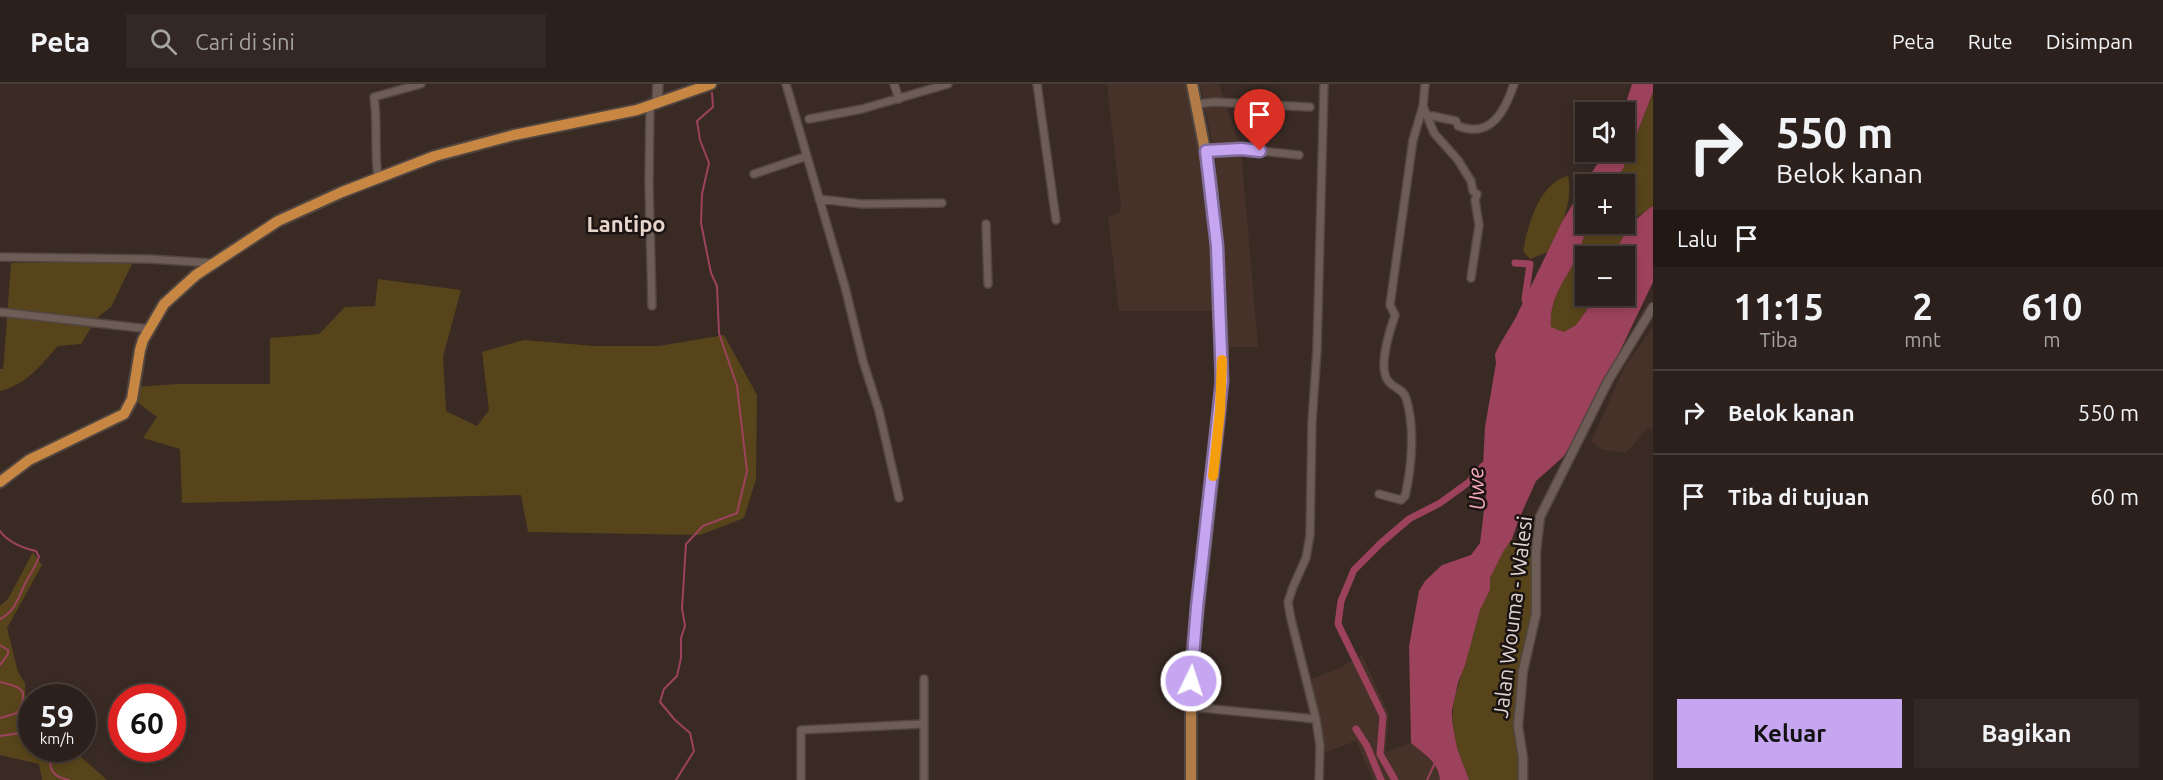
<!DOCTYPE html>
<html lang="id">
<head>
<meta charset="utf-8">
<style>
  body { margin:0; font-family:Ubuntu,sans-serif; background:#332824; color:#f1f3f6; height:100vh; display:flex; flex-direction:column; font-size:22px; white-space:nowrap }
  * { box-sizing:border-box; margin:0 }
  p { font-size:20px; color:#a6a3a3 }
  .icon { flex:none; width:33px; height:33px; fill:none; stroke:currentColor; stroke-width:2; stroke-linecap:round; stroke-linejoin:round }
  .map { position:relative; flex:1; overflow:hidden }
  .side { display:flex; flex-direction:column; background:#2b201b; width:510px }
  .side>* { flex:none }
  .guide { background:#2b201b; color:#f1f3f6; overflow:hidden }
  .tools { position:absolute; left:1575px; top:18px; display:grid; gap:12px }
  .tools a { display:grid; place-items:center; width:60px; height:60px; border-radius:0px; background:#2b201b; box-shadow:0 3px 9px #0003,0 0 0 2px #473e3a; font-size:30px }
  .speed { position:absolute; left:18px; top:600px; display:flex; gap:12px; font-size:30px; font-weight:700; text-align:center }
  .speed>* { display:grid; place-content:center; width:78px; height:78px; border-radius:50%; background:#2b201b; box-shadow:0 3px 9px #0003,0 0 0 2px #473e3a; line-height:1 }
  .speed small { font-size:15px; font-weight:400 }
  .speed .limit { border:9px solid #d22; background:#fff; color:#111 }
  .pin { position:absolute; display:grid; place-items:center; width:51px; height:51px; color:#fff; margin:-62px -26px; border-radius:50% 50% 50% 0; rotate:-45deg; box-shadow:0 0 6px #0007 }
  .pin .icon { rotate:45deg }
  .me { position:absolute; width:66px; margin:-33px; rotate:4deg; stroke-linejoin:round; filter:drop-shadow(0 0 4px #0008) }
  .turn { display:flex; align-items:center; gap:21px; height:126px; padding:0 24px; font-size:27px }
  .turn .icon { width:78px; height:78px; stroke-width:2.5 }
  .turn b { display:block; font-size:42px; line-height:51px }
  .then { display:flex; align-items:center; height:57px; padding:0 24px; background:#0003; gap:12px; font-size:22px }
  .eta { display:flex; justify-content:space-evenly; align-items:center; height:102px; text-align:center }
  .eta b { font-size:36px; font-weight:600; line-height:42px }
  .cta { display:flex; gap:12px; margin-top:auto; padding:12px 24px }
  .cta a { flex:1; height:69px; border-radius:0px; background:#c6a6f0; color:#111; font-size:24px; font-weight:600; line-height:69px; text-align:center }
  .cta a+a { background:#332824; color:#f1f3f6 }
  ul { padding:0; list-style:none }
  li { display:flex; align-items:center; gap:18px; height:84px; padding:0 24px; border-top:2px solid #473e3a }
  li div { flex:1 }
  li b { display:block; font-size:22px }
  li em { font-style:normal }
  header { display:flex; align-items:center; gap:36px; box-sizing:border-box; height:84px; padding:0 30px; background:#2b201b; border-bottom:2px solid #473e3a }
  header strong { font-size:28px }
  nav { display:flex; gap:33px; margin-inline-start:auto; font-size:21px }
  .search { width:420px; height:54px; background:#332824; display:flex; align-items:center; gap:15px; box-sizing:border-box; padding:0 21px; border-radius:0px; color:#a6a3a3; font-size:22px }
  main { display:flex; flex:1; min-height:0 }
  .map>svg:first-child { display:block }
  .built { fill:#473229 }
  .green { fill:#57441a }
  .water { fill:#9d425d }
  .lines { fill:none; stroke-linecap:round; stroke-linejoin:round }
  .stream { stroke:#9d425d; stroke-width:2 }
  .canal { stroke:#9d425d; stroke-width:7 }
  .minor-casing { stroke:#524640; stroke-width:10 }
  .tertiary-casing { stroke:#524640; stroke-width:11 }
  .secondary-casing { stroke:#524640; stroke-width:12 }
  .primary-casing { stroke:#524640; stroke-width:14 }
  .trunk-casing { stroke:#524640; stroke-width:14 }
  .minor { stroke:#6e5d56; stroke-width:7 }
  .tertiary { stroke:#6e5d56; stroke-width:8 }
  .secondary { stroke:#6e5d56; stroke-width:9 }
  .primary { stroke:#b27c48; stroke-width:10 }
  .trunk { stroke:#c88643; stroke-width:10 }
  .route-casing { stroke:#816c9c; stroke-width:15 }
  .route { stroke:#c6a6f0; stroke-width:10 }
  .slow { stroke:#f59e0b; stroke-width:10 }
  .labels { text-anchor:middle; stroke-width:5; stroke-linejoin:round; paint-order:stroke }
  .street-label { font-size:21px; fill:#e0d6d2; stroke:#1b1412 }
  .neighbourhood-label { font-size:22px; font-weight:bold; fill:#e7d4cb; stroke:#1b1412 }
  .water-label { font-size:22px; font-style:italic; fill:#f6a9bb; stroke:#1b1412 }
</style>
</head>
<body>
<header>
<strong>Peta</strong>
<div class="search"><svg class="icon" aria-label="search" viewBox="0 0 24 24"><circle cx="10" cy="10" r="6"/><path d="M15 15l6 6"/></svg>Cari di sini</div>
<nav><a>Peta</a><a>Rute</a><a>Disimpan</a></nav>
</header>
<main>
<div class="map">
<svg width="1653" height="696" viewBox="0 0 1653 696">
  <rect width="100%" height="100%" fill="#392a24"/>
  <path class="built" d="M1107,0H1189L1208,86L1215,181L1212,227H1119L1108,133L1119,129L1121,124Z
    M1200,0H1219L1241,65L1258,263H1225L1223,163L1215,71Z
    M1653,243V345L1648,344L1626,369L1603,366L1591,358L1625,282Z
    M1362,571L1389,630L1386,668L1411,659L1433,677L1439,685L1440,696H1373L1356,657L1326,668L1308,596L1338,585Z"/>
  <path class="green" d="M1653,8V122L1638,132L1614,172H1586V212H1597L1576,241L1564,248L1551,243C1549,212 1566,197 1577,172C1582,162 1584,150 1588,140H1624V100H1610L1623,85Z
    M1568,92C1574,119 1560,144 1548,168L1530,175L1523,167C1528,141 1539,99 1568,92Z
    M134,176L111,223L97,234L81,260L58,262C41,281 26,301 0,307V285H3L4,276L11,179Z
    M378,195L461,206L443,273L446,327L477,342L489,326L482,268L524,256L594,262H659L724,251L757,311L756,395L744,434L700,451L528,448L521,411L182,419L180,365L143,354L157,333L134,316L136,303L178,300H270V254L319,250L345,223L375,222Z
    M1512,455L1535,465L1537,519L1523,585L1519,639V696H1469L1457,664L1452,637L1454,616L1480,526L1490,506V494L1503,468Z
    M33,468L42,481L7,544L18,588L25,599L26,636L31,637L32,664L72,665L107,696H42L39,680L0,671V522L8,515Z"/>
  <path class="water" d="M1632,0H1653V8L1623,85L1610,100H1586V140H1588C1584,150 1582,162 1577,172C1566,197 1549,212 1551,243L1564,248L1576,241L1597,212H1624V172H1614C1624,149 1632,136 1653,122V198L1588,334L1563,373L1536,397L1519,435L1512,455L1503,468L1490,494V506L1480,526L1465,581L1458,599L1452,626V637L1457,664L1469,696H1440C1438,677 1425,671 1411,659L1409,562L1419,507L1425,497L1442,481L1471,471L1480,459L1486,410L1483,382L1485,343L1496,279L1495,270L1500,260L1515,235L1563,136L1599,77L1602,68H1624L1623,28Z"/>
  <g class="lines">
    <path class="stream" d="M0,447C8,458 23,464 36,467L39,473C35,484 28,493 23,504C17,517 14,528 0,535
      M0,561L8,566V570L0,581
      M0,598C20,603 31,605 17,629L0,634
      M0,652L20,649L32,651
      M58,664L61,669L57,677L50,680C52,691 59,694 69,696
      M676,696L694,667L690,649L675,636L660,618L664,605L677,592L681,574V554L685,542L682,524L686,460L703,442L737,429L747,387L737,302L719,249L717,202L711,189L701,139L702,110L709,79L700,56L697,37L713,23L712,9
      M1427,696L1436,677"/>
    <path class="canal" d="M1515,179L1530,180L1525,215L1527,223
      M1356,645L1367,662L1381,696
      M1395,696L1380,670L1383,632L1338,540L1341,517L1354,486L1381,459L1409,435L1440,419L1469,398L1483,382L1491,377"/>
    <defs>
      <path id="minor" d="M786,0L845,203L863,277L879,327L899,414
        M894,0L899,15
        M1037,0L1056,136
        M1198,20L1214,18L1310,23
        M650,22L649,100L652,222
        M1423,22L1434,49L1458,76L1471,97L1473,107L1477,110L1475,116L1479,141L1471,194
        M1427,32H1433L1456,37L1458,42C1491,55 1505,27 1514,0
        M809,35L862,25L948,0
        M1206,67L1241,65L1299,71
        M754,90L807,72
        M378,93C374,66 378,40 374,13L421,0
        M819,115L862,120L942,119
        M986,140L988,200
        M0,173L149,175L212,179
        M0,228L149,245
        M1379,410L1401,416L1405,412C1412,383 1415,342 1406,314C1403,305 1396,305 1390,299C1376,287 1390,246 1395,231L1390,221L1413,56L1423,22L1425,0
        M1191,623L1316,635
        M801,696V646L923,640
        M924,696V595
        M1319,696L1320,662L1316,635L1291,535L1288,518L1293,503L1306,474L1310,451L1312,337L1317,266L1324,0"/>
      <path id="tertiary" d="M1523,696V674L1518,642L1523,587L1536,530V467L1540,433L1608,297L1653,223"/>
      <path id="secondary" d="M657,20L658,0"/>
      <path id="primary" d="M1191,696V623L1193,570L1220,327L1222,263L1217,162L1210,92L1192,0"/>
      <path id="trunk" d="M0,398L29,376L124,330L132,315L140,266L143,256L164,220L196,191L278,137L342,108L435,72L514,51L637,26L711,0"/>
    </defs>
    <use href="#minor" class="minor-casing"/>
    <use href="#tertiary" class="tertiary-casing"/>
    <use href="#secondary" class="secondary-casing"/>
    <use href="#primary" class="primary-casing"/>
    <use href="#trunk" class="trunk-casing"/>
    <use href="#minor" class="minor"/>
    <use href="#tertiary" class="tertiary"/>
    <use href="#secondary" class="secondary"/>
    <use href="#primary" class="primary"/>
    <use href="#trunk" class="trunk"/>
  </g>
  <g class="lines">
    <defs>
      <path id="route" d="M1191,597L1197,523L1222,297L1217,162L1206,67L1241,65L1260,67"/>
    </defs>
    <use href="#route" class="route-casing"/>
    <use href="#route" class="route"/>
    <path class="slow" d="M1213,392L1220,327L1222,276"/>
  </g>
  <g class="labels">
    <g class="street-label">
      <text transform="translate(1513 533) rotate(-83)" y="7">Jalan Wouma - Walesi</text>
    </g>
    <g class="neighbourhood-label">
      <text x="626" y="148">Lantipo</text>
    </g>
    <g class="water-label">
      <text transform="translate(1476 405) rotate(-93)" y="8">Uwe</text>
    </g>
  </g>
</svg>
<div class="tools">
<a><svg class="icon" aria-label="sound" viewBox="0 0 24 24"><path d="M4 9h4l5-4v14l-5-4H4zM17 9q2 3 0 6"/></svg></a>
<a>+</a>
<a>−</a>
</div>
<div class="speed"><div>59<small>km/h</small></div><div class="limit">60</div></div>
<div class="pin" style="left:1260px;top:67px;background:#d93025"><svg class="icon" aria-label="arrive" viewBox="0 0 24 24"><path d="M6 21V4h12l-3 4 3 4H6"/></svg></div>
<svg class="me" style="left:1191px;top:597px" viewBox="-20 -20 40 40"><circle r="17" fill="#c6a6f0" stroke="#fff" stroke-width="3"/><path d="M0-11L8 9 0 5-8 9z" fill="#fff"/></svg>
</div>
<section class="side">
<div class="guide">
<div class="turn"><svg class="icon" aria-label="right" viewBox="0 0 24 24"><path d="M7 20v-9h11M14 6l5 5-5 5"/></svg><div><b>550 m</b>Belok kanan</div></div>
<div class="then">Lalu<svg class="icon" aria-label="arrive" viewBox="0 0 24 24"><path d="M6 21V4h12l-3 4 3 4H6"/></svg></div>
</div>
<div class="eta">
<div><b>11:15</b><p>Tiba</p></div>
<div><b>2</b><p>mnt</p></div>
<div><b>610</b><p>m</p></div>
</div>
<ul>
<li><svg class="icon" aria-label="right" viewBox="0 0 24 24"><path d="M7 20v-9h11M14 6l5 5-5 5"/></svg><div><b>Belok kanan</b></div><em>550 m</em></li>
<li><svg class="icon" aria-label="arrive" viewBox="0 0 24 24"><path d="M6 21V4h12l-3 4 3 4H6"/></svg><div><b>Tiba di tujuan</b></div><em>60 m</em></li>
</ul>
<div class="cta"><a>Keluar</a><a>Bagikan</a></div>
</section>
</main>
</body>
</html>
